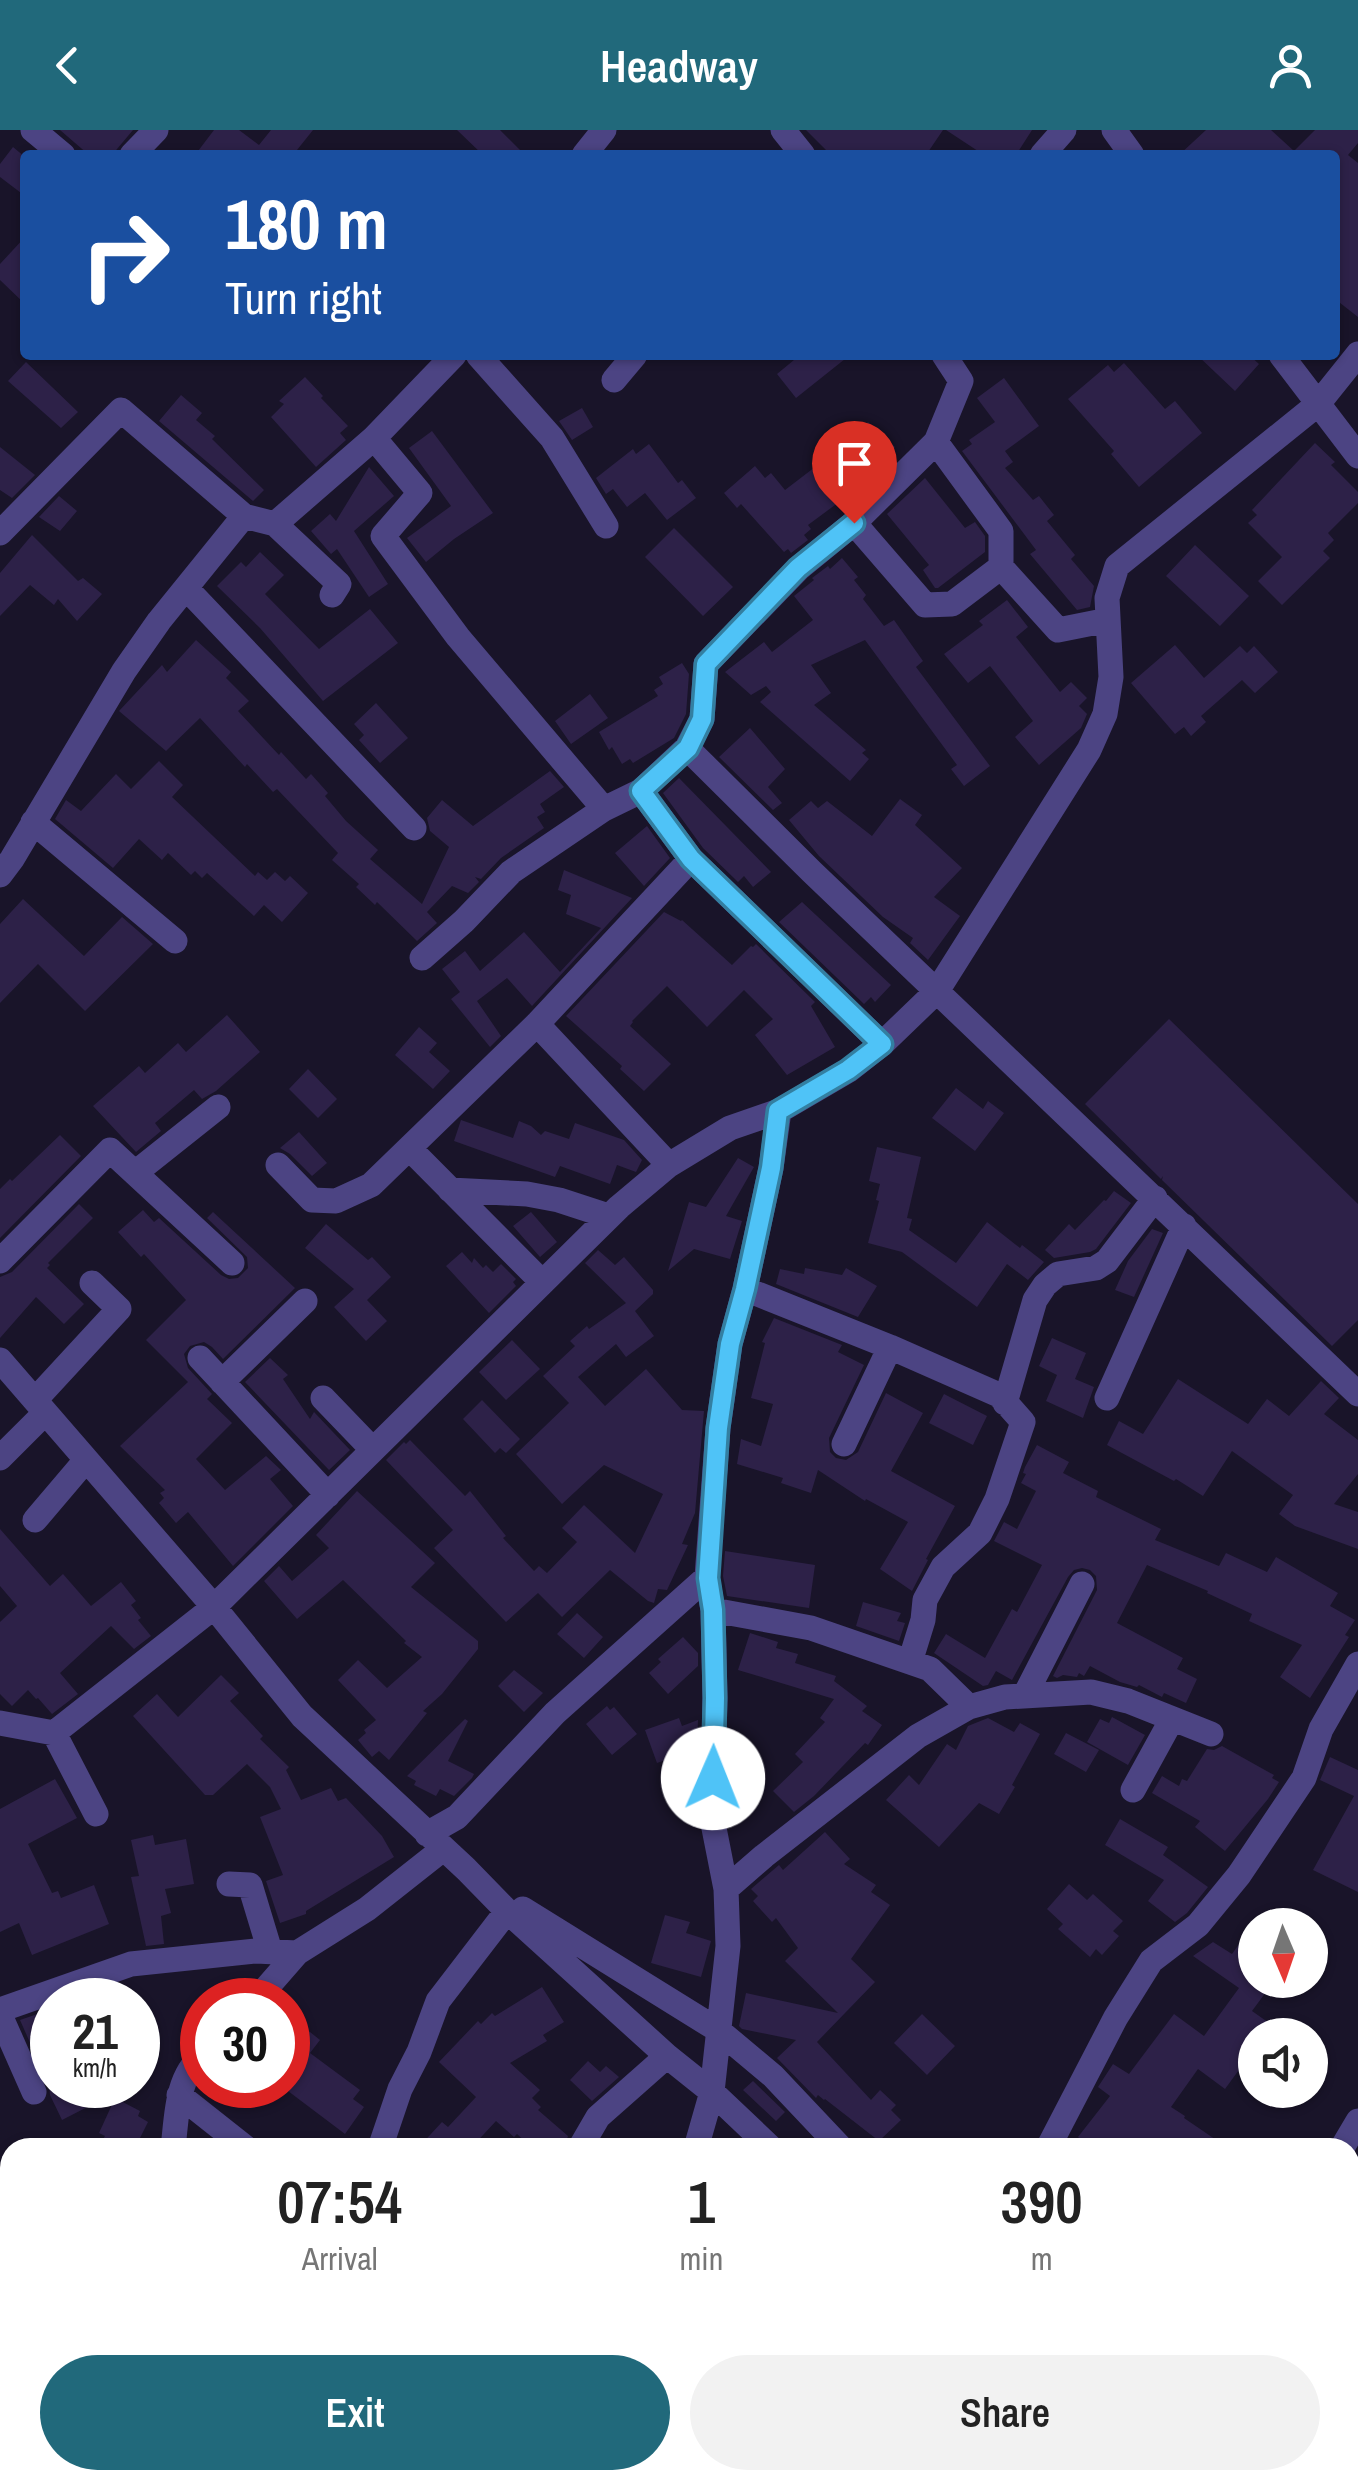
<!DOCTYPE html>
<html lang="en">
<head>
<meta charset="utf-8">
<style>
  body { margin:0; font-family:"Archivo Narrow",sans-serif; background:#f2f2f2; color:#222; height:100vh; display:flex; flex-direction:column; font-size:38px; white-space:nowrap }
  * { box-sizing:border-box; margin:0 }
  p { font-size:32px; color:#767676 }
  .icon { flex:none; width:55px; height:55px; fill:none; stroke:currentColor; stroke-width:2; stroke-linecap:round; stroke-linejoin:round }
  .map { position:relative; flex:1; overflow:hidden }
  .drawer { position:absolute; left:0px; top:2008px; width:1360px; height:352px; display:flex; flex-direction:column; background:#fff; border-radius:30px 30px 0 0; box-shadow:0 2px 8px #0004 }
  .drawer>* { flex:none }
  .top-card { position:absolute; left:20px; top:20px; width:1320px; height:210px; border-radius:10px; box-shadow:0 2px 8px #0004; background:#1a4fa0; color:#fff; overflow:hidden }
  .needle { width:65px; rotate:178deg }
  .controls { position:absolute; left:1238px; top:1778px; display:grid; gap:20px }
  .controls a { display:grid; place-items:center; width:90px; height:90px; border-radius:50%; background:#fff; box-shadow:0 2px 8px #0004; font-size:50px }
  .speed { position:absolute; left:30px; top:1848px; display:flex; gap:20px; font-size:50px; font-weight:700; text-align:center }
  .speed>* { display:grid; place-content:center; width:130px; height:130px; border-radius:50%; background:#fff; box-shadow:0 2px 8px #0004; line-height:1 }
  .speed small { font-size:25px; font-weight:400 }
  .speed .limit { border:15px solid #d22; background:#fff; color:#111 }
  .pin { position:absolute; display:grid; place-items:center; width:85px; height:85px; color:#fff; margin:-102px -42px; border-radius:50% 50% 50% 0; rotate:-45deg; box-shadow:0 0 10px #0007 }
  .pin .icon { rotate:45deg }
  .me { position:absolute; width:110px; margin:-55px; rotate:1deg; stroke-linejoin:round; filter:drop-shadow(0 0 8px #0008) }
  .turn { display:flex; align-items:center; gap:35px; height:210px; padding:0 40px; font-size:45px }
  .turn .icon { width:130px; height:130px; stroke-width:2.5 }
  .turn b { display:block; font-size:70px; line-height:85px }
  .eta { display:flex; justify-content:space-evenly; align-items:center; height:170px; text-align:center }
  .eta b { font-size:60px; font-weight:600; line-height:70px }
  .cta { display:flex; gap:20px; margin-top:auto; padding:20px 40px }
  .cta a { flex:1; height:115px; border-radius:60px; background:#21697b; color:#fff; font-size:40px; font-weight:600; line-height:115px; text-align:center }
  .cta a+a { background:#f2f2f2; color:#222 }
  header { display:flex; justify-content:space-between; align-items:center; height:130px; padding:0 40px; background:#21697b; color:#fff; font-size:45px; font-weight:600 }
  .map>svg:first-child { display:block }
  .building { fill:#2d2148 }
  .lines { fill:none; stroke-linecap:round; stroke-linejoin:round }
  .minor { stroke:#4c4483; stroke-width:25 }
  .route-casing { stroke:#337fa1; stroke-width:25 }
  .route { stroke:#4fc3f7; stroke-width:18 }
</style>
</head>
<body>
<header><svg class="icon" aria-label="back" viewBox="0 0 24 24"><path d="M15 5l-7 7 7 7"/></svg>Headway<svg class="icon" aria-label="person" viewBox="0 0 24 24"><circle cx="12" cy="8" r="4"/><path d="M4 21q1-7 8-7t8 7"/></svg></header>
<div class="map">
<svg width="1358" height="2358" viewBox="0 0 1358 2358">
  <rect width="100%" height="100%" fill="#191429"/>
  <path class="building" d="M60,0H133L112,25H89Z
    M214,0H239L259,15L271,0H313L293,25H195Z
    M457,0H500L525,25H483Z
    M806,0H943L926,25H831Z
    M946,0H1032L1016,25H984Z
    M1206,0H1271L1294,21L1315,0H1358V13L1348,25L1358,33V187L1335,169V25H1179Z
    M13,17L25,27V66L0,47V34Z
    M25,107V174L0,150V134Z
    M800,225H850L796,268L777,244Z
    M1197,225H1249L1259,234L1235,261Z
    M26,232L78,282L61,298L8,251Z
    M1124,233L1165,279L1175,271L1202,303L1139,357L1111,324L1114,321L1068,269L1108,235L1114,242Z
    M305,247L323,266L321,268L348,296L340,303L346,310L316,337L271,287L284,274L279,271Z
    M1004,248L1039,296L1005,321L1013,332L1005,338L1033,370L1039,366L1054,385L1047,391L1075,425L1071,429L1094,456L1090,477L1077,480L1030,424L1036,420L962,321L972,314L969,310L995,292L977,268Z
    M181,265L202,283L196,290L215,306L212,309L264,360L253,371L159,291Z
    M582,278L593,297L572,310L559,291Z
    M868,292L895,317L881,331L884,334L860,360L858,358L808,395L811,399L804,405L808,410L791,423L788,419L784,422L741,374L737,378L724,363L755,336L765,348L771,343L785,360L832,324L834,328Z
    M432,301L493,383L454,409L426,432L407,408L451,376L409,318Z
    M1315,313L1335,332L1331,335L1358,362V373L1328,403L1334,410L1323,421L1330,428L1282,475L1258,451L1282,427L1248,393L1257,385L1252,380Z
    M649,314L678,353L682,350L696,368L667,390L645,363L627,377L613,359L606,364L596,348L633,319L636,324Z
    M0,317L35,345L12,368L0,360Z
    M369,337L394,366L354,401L388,454L369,467L337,419L331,424L311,401L330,384L336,391Z
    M925,348L965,398L975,392L985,406V422L938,458H935L923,440L929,435L887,384Z
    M59,366L77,381L60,401L39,387Z
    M674,398L733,457L703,486L645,427Z
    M32,405L78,451L83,448L102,464L77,491L58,469L54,475L30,455L0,486V443Z
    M1195,415L1249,466L1220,496L1166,446Z
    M260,422L284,445L265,464L319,519L370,479L398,513L323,571L260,498L217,456L241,432L246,437Z
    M842,428L858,447L854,450L866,465L863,469L884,496L894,490L923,531L916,537L990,636L964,656L951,639L957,635L865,510L811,535L831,563L814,575L866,620L862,623L869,629L850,651L760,572L771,562L766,556L751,565L725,542L764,512L772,522L813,490L794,466L814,450L812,448L828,436L830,439Z
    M1007,470L1028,497L1016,507L1060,562L1071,552L1087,568L1079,576L1087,584L1081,598L1039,635L1015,607L1033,591L990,536L968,553L944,524L983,495L979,491Z
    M196,510L231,542L226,548L249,571L238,581L279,625L281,622L306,649L311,644L328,663L325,666L346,691L378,720L370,729L422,774L449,717L430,701L427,688L442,670L473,696L550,641L564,657L540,674L545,682L537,687L544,698L501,728L481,749L475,747L479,752L468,763L452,756L427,782L437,793L417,811L377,772L375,775L356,757L359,754L332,730L338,723L277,659L273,662L247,634L245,637L200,588L166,621L119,581L162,535L167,542Z
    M1175,515L1204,548L1240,516L1247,523L1254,516L1278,542L1255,563L1242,550L1201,586L1206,592L1191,606L1184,597L1175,604L1131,553Z
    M682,533L689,544L686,584L674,608L633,633L630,629L622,634L612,617L609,620L599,602L658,566L654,560L663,554L659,547Z
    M590,564L608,588L571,614L555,591Z
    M376,573L408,608L380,633L359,610L364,605L354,594Z
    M750,598L785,639L768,657L782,673L773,680L719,627Z
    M159,631L183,655L172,667L255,746L258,742L267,750L275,742L285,751L290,746L308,763L282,792L264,775L254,786L207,743L202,748L195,741L191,745L168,723L162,730L139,709L113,738L55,689L66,670L81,681L116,644L131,659Z
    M679,648L771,742L753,757L744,746L738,752L703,718L663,663Z
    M900,669L922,685L915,695L962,738L934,767L960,786L928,830L910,813L913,808L883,787L819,726L789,690L811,671L818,678L827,671L872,706Z
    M647,696L670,728L644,756L615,723Z
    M564,740L632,768L532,876L507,848L477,871L501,906L490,917L451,869L460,862L442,839L465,821L480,841L524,802L560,842L601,798L566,784L571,765L558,760Z
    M23,769L84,826L122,787L153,814L85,881L38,834L0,873V794Z
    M802,772L891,855L875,872L871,867L864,874L779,792Z
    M664,782L681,791L682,790L732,835L751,816L753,817L756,814L815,872L811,876L835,917L787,945L755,905L773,889L744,860L707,897L667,856L632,891L633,892L630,896L671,934L644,961L620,939L622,936L566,886Z
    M227,885L260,922L216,961L202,969L194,960L155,993L161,1001L136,1022L93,976L139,936L145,943L178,913L186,922Z
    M1169,889L1358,1074V1190L1332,1216L1162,1050L1163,1046L1161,1049L1085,974Z
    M419,897L437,913L429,922L450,941L433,959L395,925Z
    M308,939L337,969L318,988L289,959Z
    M956,958L983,979L988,971L1004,983L975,1021L932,988Z
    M461,990L513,1008L519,991L531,996L541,1005L545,1001L569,1009L575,993L624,1010L642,1030L636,1042L617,1035L610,1054L560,1036L555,1047L454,1011Z
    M299,1002L327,1033L312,1046L290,1024L280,1018Z
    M60,1005L81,1026L0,1108V1059L10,1049L12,1051Z
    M877,1017L921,1027L907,1088L912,1089L909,1100L956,1133L987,1092L1020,1118L1022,1115L1044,1132L1028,1150L1007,1134L977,1177L902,1122L868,1113L879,1071L876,1070L880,1054L869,1051Z
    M738,1028L754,1037L726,1086L742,1091L730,1129L694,1119L668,1141L689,1072L706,1077Z
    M1114,1061L1131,1073L1096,1119L1090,1122L1054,1128L1045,1120L1069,1094L1075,1100L1104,1070L1106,1071Z
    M79,1074L93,1088L48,1133L50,1135L47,1138L84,1174L64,1194L36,1167L0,1208V1147L12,1142Z
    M143,1080L154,1092L159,1088L221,1145L229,1149L238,1148L248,1138L247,1127L207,1088L213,1082L295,1158L223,1229L212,1217L204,1212L190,1216L184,1224L188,1238L212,1264L207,1269L232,1293L196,1329L225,1360L266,1326L281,1340L270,1349L293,1376L233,1436L188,1382L176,1393L159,1373L164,1368L160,1363L165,1360L120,1316L188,1252L146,1210L186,1170L144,1124L141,1127L118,1102Z
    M531,1082L557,1112L540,1127L513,1096Z
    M326,1094L368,1130L372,1127L391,1147L367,1170L387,1191L366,1211L334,1177L354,1159L305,1118Z
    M1152,1099L1163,1103L1134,1167L1115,1160L1128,1131Z
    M598,1120L615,1135L624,1127L653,1160V1164L635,1181L654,1206L626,1227L616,1214L578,1247L605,1276L646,1239L682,1280L704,1281L695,1383L682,1414L688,1415L667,1460L658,1459L654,1473L648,1471L610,1440L562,1487L538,1463L506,1492L434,1418L453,1400L386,1330L404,1312L406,1314L410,1310L465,1366L470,1361L506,1406L503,1408L534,1441L539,1436L547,1443L577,1412L562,1398L584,1375L635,1423L663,1364L604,1335L562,1374L516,1324L569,1273L543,1246L575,1216L570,1211L587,1196L589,1199L626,1173L585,1133Z
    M462,1122L472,1133L474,1128L483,1138L486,1135L493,1142L501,1134L516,1149L513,1152L516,1156L489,1183L446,1136Z
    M805,1138L842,1145L846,1138L877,1156L858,1187L776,1154L780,1139L804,1144Z
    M774,1188L842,1215L838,1222L864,1235L829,1308L830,1322L836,1328L846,1330L858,1322L886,1263L923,1283L891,1341L955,1376L926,1429L928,1430L912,1461L880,1439L908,1392L866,1369L865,1371L818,1340L811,1363L781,1353L783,1348L737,1334L741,1309L761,1316L773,1274L751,1268L765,1213L762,1212Z
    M1052,1208L1086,1223L1075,1249L1094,1257L1083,1288L1046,1271L1057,1245L1039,1236Z
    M512,1210L540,1239L506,1270L479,1242Z
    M270,1228L288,1245L283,1249L310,1289L314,1282L350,1320L329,1340L245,1252Z
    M1178,1249L1248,1294L1267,1269L1289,1286L1321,1251L1339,1268L1324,1284L1358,1310V1344L1334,1374L1358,1382V1419L1295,1396L1279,1384L1293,1365L1232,1321L1203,1366L1176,1349L1174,1351L1107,1315L1119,1291L1143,1304Z
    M944,1264L987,1286L973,1315L929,1293Z
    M482,1270L520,1309L506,1323L500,1318L495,1323L463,1289Z
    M1037,1315L1069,1332L1063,1343L1098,1361L1096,1367L1161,1399L1155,1410L1219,1436L1226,1423L1267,1442L1276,1427L1338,1463L1330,1476L1355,1490L1345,1505L1349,1507L1310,1568L1280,1547L1302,1515L1249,1491L1252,1484L1207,1463L1208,1461L1147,1435L1117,1493L1183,1528L1177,1539L1197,1549L1186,1573L1164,1563L1162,1567L1139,1555L1137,1557L1120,1552L1090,1536L1084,1546L1079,1543L1077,1547L1063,1545L1057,1548L1053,1546L1097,1460L1096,1446L1090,1440L1082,1438L1074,1440L1068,1447L1012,1550L996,1541L988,1555L983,1556L934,1523L946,1504L985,1528L1012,1479L1017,1482L1042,1435L994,1411L1004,1392L1017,1399L1036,1361L1021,1353L1026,1344L1023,1343L1025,1337Z
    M357,1361L435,1433L411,1457L478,1511V1519L442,1564L423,1581L427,1583L389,1630L379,1621L372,1627L358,1610L366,1603L364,1600L376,1590L338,1550L358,1530L387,1558L422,1527L404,1513L406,1511L343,1450L297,1489L264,1451L279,1436L292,1451L329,1418L316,1405Z
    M0,1399L50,1456L63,1444L91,1476L121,1452L136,1471L131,1475L141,1488L138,1490L151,1506L134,1519L111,1496L60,1543L78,1564L52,1584L38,1568L36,1569L28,1560L12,1576L0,1564V1492L17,1476L0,1456Z
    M725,1421L815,1435L809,1478L727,1466L723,1446Z
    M863,1472L901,1483L897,1491L905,1493L899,1511L856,1496Z
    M577,1483L603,1507L584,1528L557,1504Z
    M750,1503L778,1512L776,1518L798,1524L795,1533L836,1546L834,1551L867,1576L862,1581L882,1595L868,1615L865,1613L814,1666L794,1682L773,1661L803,1632L795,1624L825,1592L820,1588L834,1569L738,1540Z
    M683,1507L698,1523V1536L668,1564L649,1543L661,1532L658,1529Z
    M514,1540L543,1563L524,1582L498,1556Z
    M221,1545L239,1563L230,1571L263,1606L260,1609L289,1637L286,1640L301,1670L331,1658L338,1671L346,1668L382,1706L394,1727L306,1781V1784L280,1793L266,1751L283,1745L260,1687L281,1679L270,1657L247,1634L213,1665H205L133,1586L157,1564L178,1587Z
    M607,1576L610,1580L614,1577L637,1604L612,1625L586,1594Z
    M1112,1587L1145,1605L1128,1635L1087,1612L1100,1589L1109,1593Z
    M679,1588L682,1596L698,1590L697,1619L657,1633L645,1600Z
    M988,1588L1014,1602L1020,1593L1040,1604L1012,1655L1015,1657L999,1684L979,1673L939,1717L886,1670L909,1645L919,1655L947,1614L956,1620L968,1596Z
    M465,1589L468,1591L448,1631L474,1644L472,1648L454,1666L440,1659L436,1666L414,1655L416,1651L407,1646Z
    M1066,1603L1099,1620L1086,1642L1054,1624Z
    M1222,1616L1274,1645L1272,1648L1279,1652L1268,1669L1225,1721L1195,1697L1200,1691L1152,1663L1162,1646L1179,1656L1182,1649L1187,1651L1207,1619L1214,1620Z
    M1330,1627L1358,1640V1762L1313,1740L1354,1666L1320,1650Z
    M55,1649L77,1688L28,1714L52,1763L58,1761L61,1768L94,1755L109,1794L32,1825L19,1793L0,1802V1679Z
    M1120,1689L1168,1717L1163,1725L1208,1757L1187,1783L1175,1792L1148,1771L1164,1750L1105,1715Z
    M825,1702L850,1729L844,1734L876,1755L871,1762L890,1775L851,1829L875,1852L817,1912L871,1970L880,1960L896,1975L891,1980L901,1990L879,2011L825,1969L824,1970L818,1965L816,1968L777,1928L796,1910L742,1899L739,1896L746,1863L838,1883L785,1831L798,1818L776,1788L772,1792L753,1771L758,1766L751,1759L779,1735L783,1740Z
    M153,1705L155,1715L186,1709L194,1754L165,1759L171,1783L161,1786L164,1814L146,1816L131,1747L139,1746L131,1710Z
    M1069,1754L1087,1770L1093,1764L1123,1791L1113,1801L1119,1806L1102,1825L1096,1819L1090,1827L1058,1799L1063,1794L1047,1779Z
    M665,1785L690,1792L686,1803L711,1811L701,1847L651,1833Z
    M1255,1792V1850H1275L1252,1881L1286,1905H1255V1918L1225,1959L1198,1939L1171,1977L1185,1986L1184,1988L1228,2018H1092L1078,2007L1110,1966L1098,1957L1113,1934L1129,1944L1174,1884L1204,1906L1239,1858L1193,1826L1213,1812L1232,1824Z
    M542,1857L564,1892L543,1905L547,1911L510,1933L540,1960L532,1968L541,1977L538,1980L568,2006L564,2018H532L517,2004L514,2007L496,1991L471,2018H418L442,1992L448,1997L476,1967L439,1932L478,1891L481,1894L492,1883L495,1886Z
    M52,1879V1946L46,1949L20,1890Z
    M922,1884L955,1916L927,1945L894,1913Z
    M288,1889L298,1897L300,1894L320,1910L310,1923L360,1960L353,1969L364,1977L345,2004L288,1961Z
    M588,1931L600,1942L606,1936L619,1947L592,1971L570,1950Z
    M753,1951L785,1982L776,1991L743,1960Z
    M49,1955H96L103,1969L62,1990L50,1965Z
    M115,1968L140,1981L138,1986L148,1992L135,2018H98L105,2006L99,2003Z"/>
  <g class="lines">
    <path class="minor" d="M33,0L63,25
      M783,0L803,25
      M1114,0L1132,25
      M132,25L156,0
      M584,25L604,0
      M1042,25L1064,0
      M478,225L552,308L606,396
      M1281,225L1358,326
      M614,250L635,225
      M374,308L420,363L383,406L458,507L604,679L641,661L687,618L702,589L706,534L799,438L854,393L936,312L961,251L944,225
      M854,393L925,475L952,474L1001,437V401L936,312
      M275,394L339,454L332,465
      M0,403L121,280L244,386
      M1001,437L1058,500L1108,490
      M187,459L414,698
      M687,618L812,742L1358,1264
      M33,692L175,811
      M691,729L882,914
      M0,745L12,729L124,541L159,491L244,386L275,394L374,308L454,225
      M422,828L464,791L511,742L604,679
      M537,894L669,1035
      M409,1018L542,1152
      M278,1035L312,1070L336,1071L371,1055L537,894L691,729L641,661
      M135,1043L218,977
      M450,1060L527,1064L559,1070L608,1086
      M0,1131L110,1020L232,1133
      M745,1159L890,1217L999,1265L1023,1292L997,1369L980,1403L943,1437L925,1470L923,1490L910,1532
      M200,1228L328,1365
      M0,1230L214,1477L302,1586L466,1739L507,1781L667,1926L712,1962L771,2018
      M222,1252L305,1171
      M323,1268L373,1320
      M1107,1268L1184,1096
      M35,1270L119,1179L92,1153
      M1005,1273L1035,1170L1045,1155L1058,1144L1096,1138L1107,1131L1155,1068
      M844,1314L890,1217
      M0,1328L45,1283
      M35,1390L86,1330
      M713,1480L811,1498L930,1539L969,1577
      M1025,1565L1082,1454
      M0,1593L54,1603L214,1477L619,1077L669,1035L730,998L779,981L849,940L882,914L937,861L1089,620L1105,584L1111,547L1107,468L1117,436L1318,274L1358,224
      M54,1603L96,1684
      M1133,1660L1172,1589
      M427,1704L457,1687L555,1583L707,1447
      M229,1754L250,1755L270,1821
      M726,1759L764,1726L918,1606L969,1577L1005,1567L1091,1562L1128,1571L1211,1604
      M523,1779L718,1900L773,1946L841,2018
      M256,1870L297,1823L367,1779L443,1719
      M0,1880L131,1834L256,1821L297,1823
      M0,1885L34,1962
      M179,1965L246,2018
      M173,2018C177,1986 176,1948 202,1926
      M380,2018L400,1959L419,1922L438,1871L507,1781
      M580,2018L598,1987L667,1926
      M696,2018L712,1962L728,1816L726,1759L712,1688L715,1568L713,1480L707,1447L718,1298L730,1214L745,1159L771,1038L779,981
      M1048,2018L1116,1887L1151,1831L1198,1795L1239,1745L1304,1648L1321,1599L1358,1534
      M1342,2018L1358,1991
      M1350,2072L1358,2078
      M0,2200L4,2207L10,2204
      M1350,2235L1358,2214
      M1350,2280L1358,2282
      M1134,2350L1142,2358
      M96,2358L101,2350
      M172,2358L175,2350
      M345,2358L346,2350
      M657,2358L659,2350
      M807,2358L815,2350
      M867,2358L868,2350
      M1088,2358L1091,2350
      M1301,2358L1305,2350"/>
  </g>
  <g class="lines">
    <defs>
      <path id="route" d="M713,1648L715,1568L713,1480L708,1448L718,1298L730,1214L745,1159L771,1038L778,981L848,940L882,914L691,729L641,661L688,618L702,589L706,534L798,438L854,393"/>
    </defs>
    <use href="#route" class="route-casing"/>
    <use href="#route" class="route"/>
  </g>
</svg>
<div class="controls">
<a><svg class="needle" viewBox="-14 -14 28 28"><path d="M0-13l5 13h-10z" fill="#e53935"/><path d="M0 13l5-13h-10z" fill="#767676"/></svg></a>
<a><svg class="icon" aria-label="sound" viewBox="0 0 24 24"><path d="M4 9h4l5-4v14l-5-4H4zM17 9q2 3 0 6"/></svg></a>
</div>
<div class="speed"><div>21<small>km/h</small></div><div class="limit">30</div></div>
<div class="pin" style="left:854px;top:393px;background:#d93025"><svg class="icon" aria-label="arrive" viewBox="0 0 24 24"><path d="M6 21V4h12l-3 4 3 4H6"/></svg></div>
<svg class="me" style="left:713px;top:1648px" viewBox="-20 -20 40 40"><circle r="19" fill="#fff"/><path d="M0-13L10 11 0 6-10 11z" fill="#4fc3f7"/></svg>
<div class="top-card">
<div class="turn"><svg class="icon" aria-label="right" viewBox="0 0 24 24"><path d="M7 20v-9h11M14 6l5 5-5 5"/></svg><div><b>180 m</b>Turn right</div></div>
</div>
<section class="drawer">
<div class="eta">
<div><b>07:54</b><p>Arrival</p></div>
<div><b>1</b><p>min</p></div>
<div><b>390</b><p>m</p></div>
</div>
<div class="cta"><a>Exit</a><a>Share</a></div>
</section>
</div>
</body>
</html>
